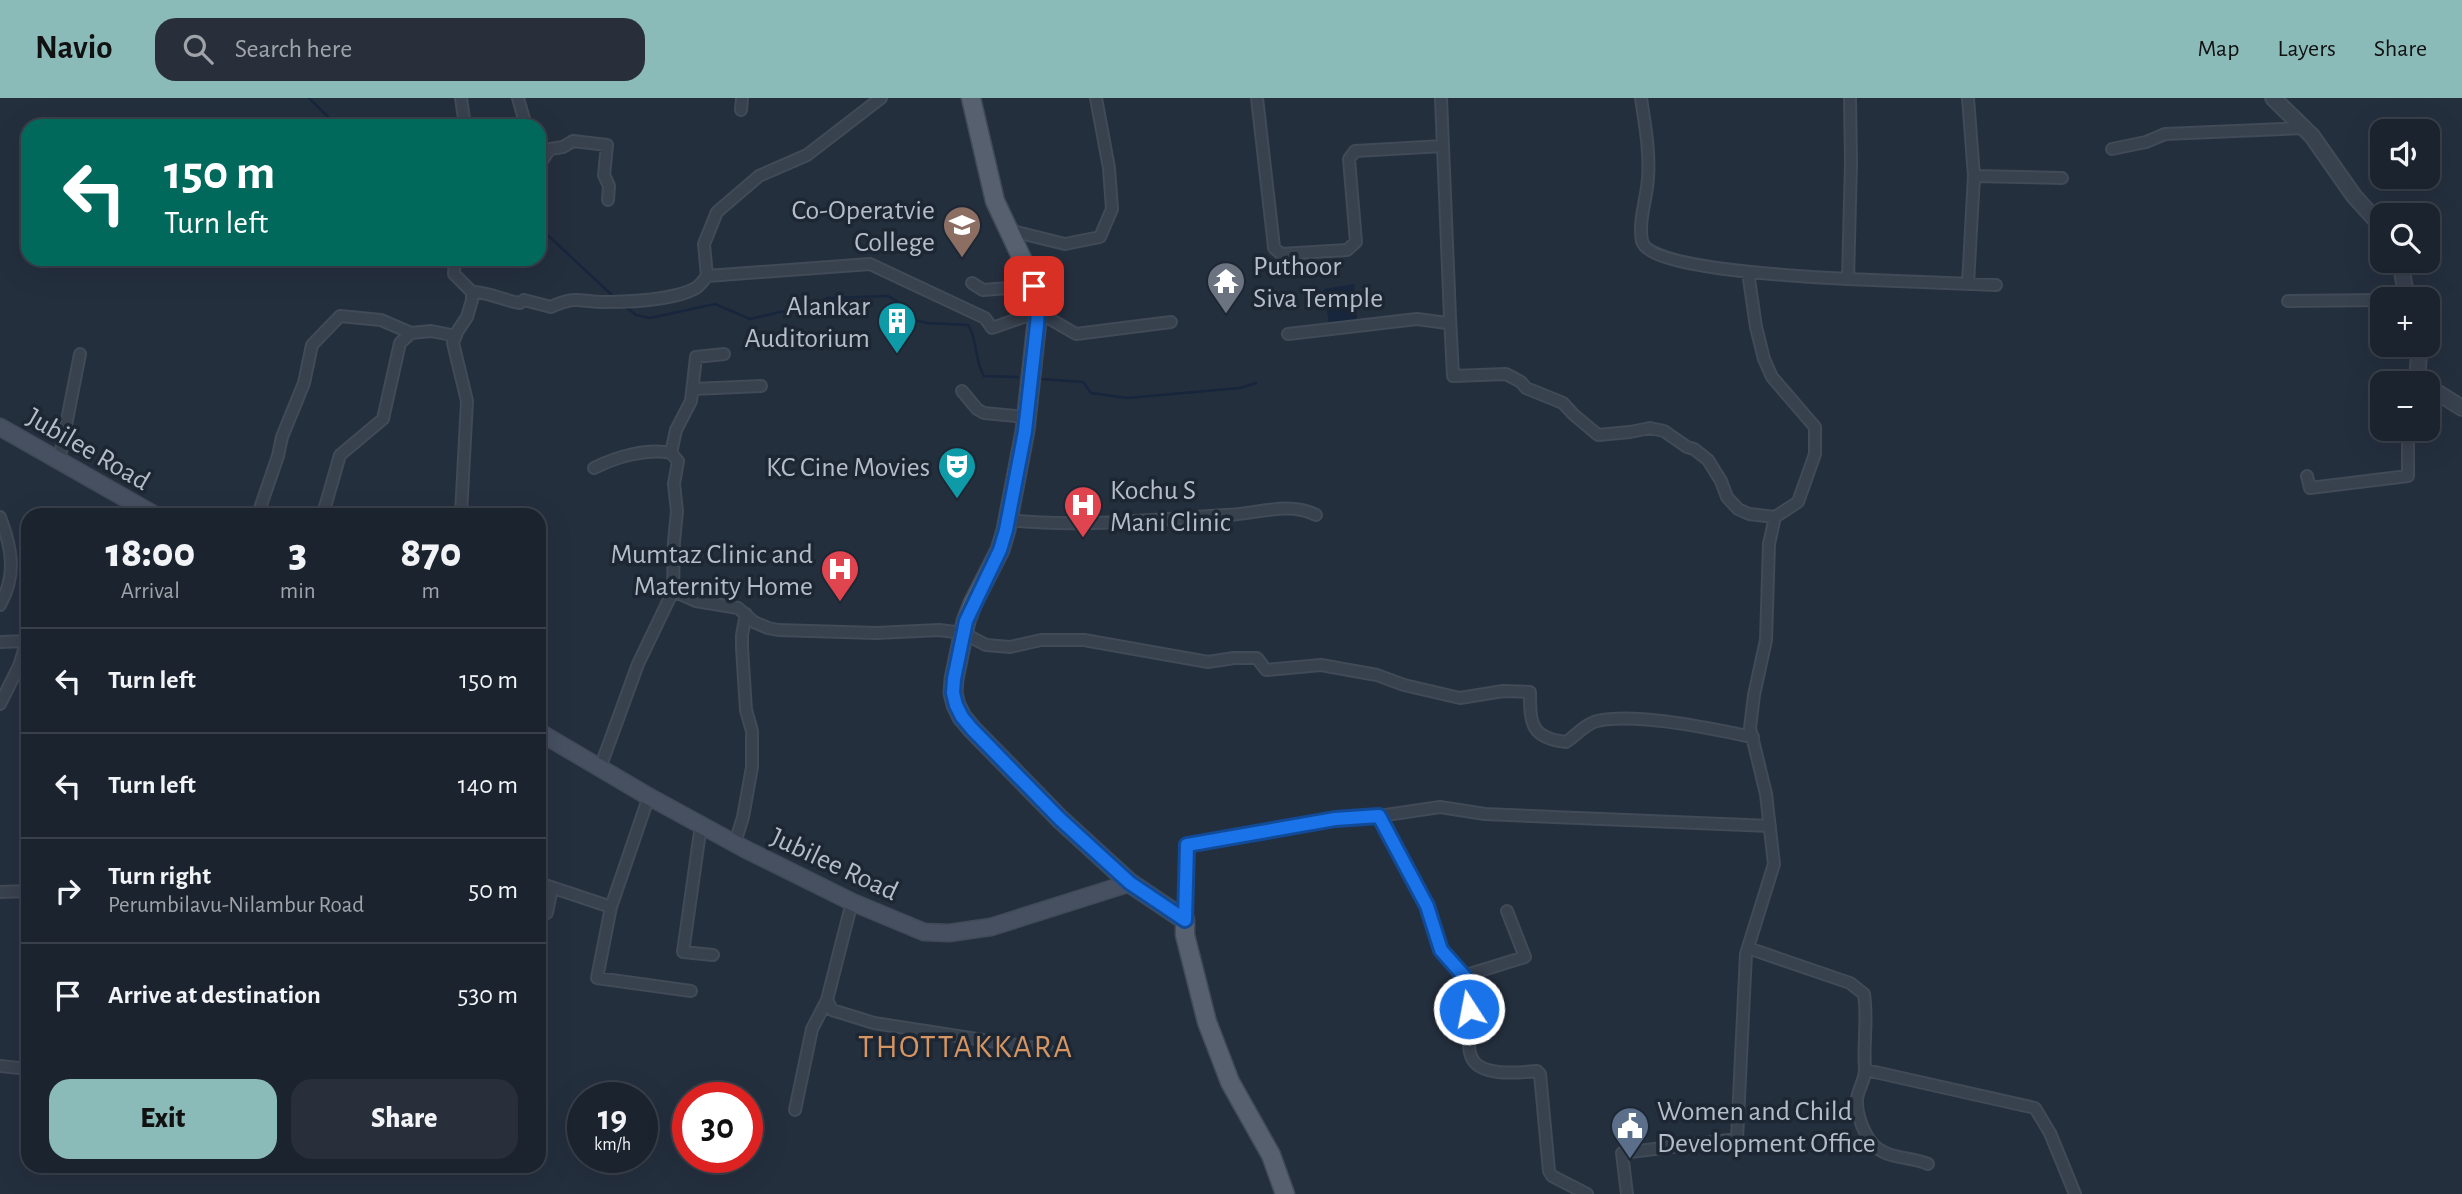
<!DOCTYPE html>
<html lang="en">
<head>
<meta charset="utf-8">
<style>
  body { margin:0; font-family:"Alegreya Sans",sans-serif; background:#282f3a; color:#f1f3f6; height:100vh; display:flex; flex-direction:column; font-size:26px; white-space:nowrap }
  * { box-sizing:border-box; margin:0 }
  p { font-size:23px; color:#a0a4aa }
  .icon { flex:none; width:38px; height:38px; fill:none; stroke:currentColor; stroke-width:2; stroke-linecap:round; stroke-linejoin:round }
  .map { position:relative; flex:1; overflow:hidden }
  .drawer { position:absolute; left:21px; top:410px; width:525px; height:665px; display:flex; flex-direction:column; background:#1b232e; border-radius:21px; box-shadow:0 7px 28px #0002,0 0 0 2px #39404a }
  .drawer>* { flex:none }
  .guide { position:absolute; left:21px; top:21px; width:525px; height:147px; border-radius:21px; box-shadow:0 7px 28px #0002,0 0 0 2px #39404a; background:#00695c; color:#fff; overflow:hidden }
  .controls { position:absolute; left:2370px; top:21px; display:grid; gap:14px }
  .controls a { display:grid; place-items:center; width:70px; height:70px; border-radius:14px; background:#1b232e; box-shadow:0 7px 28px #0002,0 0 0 2px #39404a; font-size:35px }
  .speed { position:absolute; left:567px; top:984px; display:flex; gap:14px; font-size:35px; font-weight:700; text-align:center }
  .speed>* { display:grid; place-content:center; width:91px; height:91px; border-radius:50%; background:#1b232e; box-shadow:0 7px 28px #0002,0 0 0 2px #39404a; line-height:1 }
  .speed small { font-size:18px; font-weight:400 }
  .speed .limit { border:10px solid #d22; background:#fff; color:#111 }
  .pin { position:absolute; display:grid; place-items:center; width:60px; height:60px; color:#fff; margin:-30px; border-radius:14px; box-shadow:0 4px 10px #0006 }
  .me { position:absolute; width:77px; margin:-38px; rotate:349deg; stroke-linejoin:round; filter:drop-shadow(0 0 5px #0008) }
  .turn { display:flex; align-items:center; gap:24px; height:147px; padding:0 28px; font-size:32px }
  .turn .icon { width:91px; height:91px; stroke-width:2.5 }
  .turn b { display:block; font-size:49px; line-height:60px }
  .eta { display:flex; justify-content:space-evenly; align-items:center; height:119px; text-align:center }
  .eta b { font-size:42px; font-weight:800; line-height:49px }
  .primary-button { display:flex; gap:14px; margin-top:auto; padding:14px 28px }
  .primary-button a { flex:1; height:80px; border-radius:21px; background:#8bbbb9; color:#111; font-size:28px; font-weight:800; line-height:80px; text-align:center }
  .primary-button a+a { background:#282f3a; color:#f1f3f6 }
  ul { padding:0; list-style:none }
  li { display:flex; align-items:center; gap:21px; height:105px; padding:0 28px; border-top:2px solid #39404a }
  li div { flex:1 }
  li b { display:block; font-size:26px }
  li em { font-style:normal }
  header { display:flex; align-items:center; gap:42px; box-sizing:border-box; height:98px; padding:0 35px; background:#8bbbb9; color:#111 }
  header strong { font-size:33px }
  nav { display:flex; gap:38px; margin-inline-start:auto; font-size:24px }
  .search { width:490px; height:63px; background:#282f3a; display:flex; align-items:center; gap:18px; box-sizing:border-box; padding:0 24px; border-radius:21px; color:#a0a4aa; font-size:26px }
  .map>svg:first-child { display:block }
  .water { fill:#17263c }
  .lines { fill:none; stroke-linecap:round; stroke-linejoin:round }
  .stream { stroke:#17263c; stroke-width:2.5 }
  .minor-casing { stroke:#414a57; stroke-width:14 }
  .tertiary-casing { stroke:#414a57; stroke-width:18 }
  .secondary-casing { stroke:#414a57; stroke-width:19 }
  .primary-casing { stroke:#414a57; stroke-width:21 }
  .minor { stroke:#38414e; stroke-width:10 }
  .tertiary { stroke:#38414e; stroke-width:14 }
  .secondary { stroke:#465061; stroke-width:16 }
  .primary { stroke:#56606e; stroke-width:18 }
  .route-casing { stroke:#114b97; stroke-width:18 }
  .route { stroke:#1a73e8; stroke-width:12 }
  .labels { text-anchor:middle; stroke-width:7; stroke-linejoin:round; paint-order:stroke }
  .poi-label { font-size:28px; fill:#b4bcc9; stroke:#1d2633; text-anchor:end }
  .street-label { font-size:28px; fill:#b4bcc9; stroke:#1d2633 }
  .quarter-label { font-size:32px; letter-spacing:2px; fill:#d59563; stroke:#1d2633 }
</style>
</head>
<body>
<header>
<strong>Navio</strong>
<div class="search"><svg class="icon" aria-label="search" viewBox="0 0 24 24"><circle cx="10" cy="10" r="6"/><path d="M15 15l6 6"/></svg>Search here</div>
<nav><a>Map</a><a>Layers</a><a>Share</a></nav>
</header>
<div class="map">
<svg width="2462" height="1096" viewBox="0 0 2462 1096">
  <rect width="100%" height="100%" fill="#242f3e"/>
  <path class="water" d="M1354,186L1357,222L1329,227L1324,191Z"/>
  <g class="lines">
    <path class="stream" d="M309,0L337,28
      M539,129L614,199
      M625,208L636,217L650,220L715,206L750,221L818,205L827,200L888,198L900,205L914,222L927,225L968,227C978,242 974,262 984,278L1018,279
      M1042,281L1083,284L1091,295L1127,300L1240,290L1256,285"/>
    <defs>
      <path id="minor" d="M461,0L465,28
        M518,0L526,28
        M1257,0L1273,140L1274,150L1281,156L1347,152L1356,144L1349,61L1355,53L1443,48
        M1641,0C1645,27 1650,53 1648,80C1647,99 1638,124 1642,143C1649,173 1818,179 1848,181L1851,65L1850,0
        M1968,0L1974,78L1968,186
        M741,12L742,0
        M2112,51L2146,44L2165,36L2304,30
        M539,67L550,51L563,49L573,43L607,47L604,77L609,88L608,102
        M1974,78L2062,80
        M1008,132L1065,146L1100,139L1112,111L1109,70L1096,0
        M455,161L454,176L472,194V202L467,219L457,234L453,245L467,303L461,416
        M707,178L870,166L985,220L992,230L1038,214L1076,236L1171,224
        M1848,181L1996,187
        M972,185L983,192L1034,188
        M472,194C489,194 502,202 520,205L524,202L551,209C577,197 579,204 604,204C629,204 674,202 696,190C700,187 704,182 707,178L704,146L717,114L759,78L807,57L881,0
        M2387,201L2406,200
        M2288,203L2382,202
        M1450,219L1453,278L1506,276L1521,284L1526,290L1563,305L1573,316L1598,337L1630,334L1650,330L1664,333L1687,349L1694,351L1708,362L1721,383L1727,399L1738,411L1749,416L1775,419
        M1288,236L1417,221L1447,225L1450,219L1441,0
        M693,291L761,288
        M962,293L977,311L984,315L1026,319
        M671,355L676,332L691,303L696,259L724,256
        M59,363L80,256
        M594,370C616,359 646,350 671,355L678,363L674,386L677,413L674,444L673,493L638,566L600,670
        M2307,378L2310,390L2408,378V331
        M258,416L278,358L282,339L304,285L312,247L340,218L381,222L411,235
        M323,416L340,357L383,321L400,245L411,235L431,233L456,238
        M0,419C12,450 17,477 0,507
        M1008,422C1080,430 1155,421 1227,417C1256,416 1289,403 1316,417
        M673,493L696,503L738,510L754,524L768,530L778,532L876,535L939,532L963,535L986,547L1010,549L1041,542H1084L1208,564L1234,560H1257L1266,572L1321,567L1377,577L1404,587L1460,600L1503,593L1530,594C1530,626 1531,640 1566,644C1575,638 1587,625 1597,623C1637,614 1712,631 1753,639
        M0,544L28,543
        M0,606L19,568L27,543
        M649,698L611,809L597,880L691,893
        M1379,718L1428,808L1441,852L1463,878L1525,859L1507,813
        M701,727L683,854L713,857
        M735,745L743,719L752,669V633L746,612L742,550V537L746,516
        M539,785L611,809
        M0,794L28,793
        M852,804L827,902L832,912L874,925L1048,952
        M547,815L552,790
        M1185,822L1187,747L1335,721L1379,718L1440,709L1485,716L1770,728
        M1748,850L1850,885L1864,896C1868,921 1863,945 1865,970C1866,981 1858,991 1857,1001C1856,1017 1865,1040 1877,1050C1891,1061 1912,1059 1928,1066
        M1463,878C1487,934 1431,984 1537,973L1540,976L1549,1073L1552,1078L1587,1096
        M0,968L28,971
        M1866,972L2035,1010L2050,1035L2075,1096
        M795,1012L812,931L827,902
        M1627,1096L1622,1055L1737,1041L1746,856L1774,766L1766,696L1750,630L1754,597L1766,542L1769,446L1775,419L1798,404L1815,356V329L1772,279L1764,261L1756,229L1748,174"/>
      <path id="tertiary" d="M2273,0L2312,38L2354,98L2382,129
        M2400,163L2407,201
        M2417,247L2419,256L2417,282L2422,285
        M2427,288L2462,310"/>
      <path id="secondary" d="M0,329L153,416
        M539,634L646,697L745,751L852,804L924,834L949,835L991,829L1130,785"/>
      <path id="primary" d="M971,0L995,103L1032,182L1038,214L1025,333L1006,432L1000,452L973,505L966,523L954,581L953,595L956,607L962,619L972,631L1060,721L1130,785L1185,822V837L1207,924L1222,963L1230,984L1271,1057L1285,1096"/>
    </defs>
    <use href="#minor" class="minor-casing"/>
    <use href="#tertiary" class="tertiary-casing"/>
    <use href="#secondary" class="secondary-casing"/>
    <use href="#primary" class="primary-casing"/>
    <use href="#minor" class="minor"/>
    <use href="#tertiary" class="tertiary"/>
    <use href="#secondary" class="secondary"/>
    <use href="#primary" class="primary"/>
  </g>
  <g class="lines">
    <defs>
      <path id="route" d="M1034,188L1038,214L1037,227L1025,333L1006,432L1000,452L966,523L954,581L953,595L956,607L962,619L972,631L1060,721L1130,785L1185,822L1187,747L1335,721L1379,718L1427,808L1441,852L1464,878L1470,894L1469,911"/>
    </defs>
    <use href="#route" class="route-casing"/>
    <use href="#route" class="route"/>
  </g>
  <defs>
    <symbol id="university-pin" viewBox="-11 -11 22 30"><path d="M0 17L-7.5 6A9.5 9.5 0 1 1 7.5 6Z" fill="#8d6e63" stroke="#1d2633"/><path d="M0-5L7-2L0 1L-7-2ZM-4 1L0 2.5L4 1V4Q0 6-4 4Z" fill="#fff"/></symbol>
    <symbol id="temple-pin" viewBox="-11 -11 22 30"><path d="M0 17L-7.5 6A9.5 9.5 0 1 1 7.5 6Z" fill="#6b7280" stroke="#1d2633"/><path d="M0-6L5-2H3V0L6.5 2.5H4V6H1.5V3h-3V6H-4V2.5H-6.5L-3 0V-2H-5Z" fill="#fff"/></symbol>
    <symbol id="building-pin" viewBox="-11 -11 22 30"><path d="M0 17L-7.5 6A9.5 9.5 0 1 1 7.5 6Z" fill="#0f9aa8" stroke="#1d2633"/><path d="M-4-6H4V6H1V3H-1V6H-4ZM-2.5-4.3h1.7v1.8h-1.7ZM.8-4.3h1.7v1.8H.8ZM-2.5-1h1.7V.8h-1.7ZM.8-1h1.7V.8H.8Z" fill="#fff"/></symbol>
    <symbol id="theatre-pin" viewBox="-11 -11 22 30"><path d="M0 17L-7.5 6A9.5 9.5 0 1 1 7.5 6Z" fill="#0f9aa8" stroke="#1d2633"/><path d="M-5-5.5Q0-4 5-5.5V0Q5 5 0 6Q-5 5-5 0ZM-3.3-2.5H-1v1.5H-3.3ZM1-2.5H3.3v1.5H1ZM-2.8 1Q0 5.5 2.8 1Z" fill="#fff"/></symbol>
    <symbol id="hospital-pin" viewBox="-11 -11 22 30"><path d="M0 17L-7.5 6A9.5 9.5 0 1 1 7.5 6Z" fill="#e0444e" stroke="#1d2633"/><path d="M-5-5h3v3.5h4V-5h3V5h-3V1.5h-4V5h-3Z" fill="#fff"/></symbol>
    <symbol id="civic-pin" viewBox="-11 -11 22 30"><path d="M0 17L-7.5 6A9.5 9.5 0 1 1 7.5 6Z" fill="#5c6f8a" stroke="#1d2633"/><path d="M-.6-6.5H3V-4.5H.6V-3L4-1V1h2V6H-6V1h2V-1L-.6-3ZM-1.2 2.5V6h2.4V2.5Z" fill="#fff"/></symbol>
  </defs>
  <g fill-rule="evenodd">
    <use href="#university-pin" x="940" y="105" width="44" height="60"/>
    <use href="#temple-pin" x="1204" y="161" width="44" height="60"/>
    <use href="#building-pin" x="875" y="201" width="44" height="60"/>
    <use href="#theatre-pin" x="935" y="346" width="44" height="60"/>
    <use href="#hospital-pin" x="1061" y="385" width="44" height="60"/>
    <use href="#hospital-pin" x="818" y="449" width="44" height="60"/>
    <use href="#civic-pin" x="1608" y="1006" width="44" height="60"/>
  </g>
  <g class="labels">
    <g class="poi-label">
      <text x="935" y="121">Co-Operatvie<tspan x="935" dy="32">College</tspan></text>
      <text x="1253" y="177" text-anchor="start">Puthoor<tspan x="1253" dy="32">Siva Temple</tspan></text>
      <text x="870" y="217">Alankar<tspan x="870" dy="32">Auditorium</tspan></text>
      <text x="930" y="378">KC Cine Movies</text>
      <text x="1110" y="401" text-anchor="start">Kochu S<tspan x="1110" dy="32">Mani Clinic</tspan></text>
      <text x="813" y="465">Mumtaz Clinic and<tspan x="813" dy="32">Maternity Home</tspan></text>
      <text x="1657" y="1022" text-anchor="start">Women and Child<tspan x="1657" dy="32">Development Office</tspan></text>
    </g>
    <g class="street-label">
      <text transform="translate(89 350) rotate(30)" y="10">Jubilee Road</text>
      <text transform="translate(835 765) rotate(25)" y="10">Jubilee Road</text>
    </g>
    <g class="quarter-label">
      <text x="966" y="959">THOTTAKKARA</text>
    </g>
  </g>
</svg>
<div class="controls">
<a><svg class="icon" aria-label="sound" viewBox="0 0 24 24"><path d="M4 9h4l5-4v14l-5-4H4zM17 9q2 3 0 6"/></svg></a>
<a><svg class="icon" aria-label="search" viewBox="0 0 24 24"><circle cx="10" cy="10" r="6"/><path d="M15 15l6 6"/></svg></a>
<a>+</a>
<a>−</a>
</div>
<div class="speed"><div>19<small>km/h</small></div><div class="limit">30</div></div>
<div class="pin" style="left:1034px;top:188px;background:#d93025"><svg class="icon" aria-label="arrive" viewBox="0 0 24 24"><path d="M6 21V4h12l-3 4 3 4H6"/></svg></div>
<svg class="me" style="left:1469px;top:911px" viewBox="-20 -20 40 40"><circle r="17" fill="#1a73e8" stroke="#fff" stroke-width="3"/><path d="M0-11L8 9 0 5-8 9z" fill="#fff"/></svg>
<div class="guide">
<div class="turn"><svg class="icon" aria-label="left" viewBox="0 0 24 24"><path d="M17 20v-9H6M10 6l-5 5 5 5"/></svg><div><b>150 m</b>Turn left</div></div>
</div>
<section class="drawer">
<div class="eta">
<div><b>18:00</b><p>Arrival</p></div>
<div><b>3</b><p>min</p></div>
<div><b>870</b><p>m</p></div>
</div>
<ul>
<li><svg class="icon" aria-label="left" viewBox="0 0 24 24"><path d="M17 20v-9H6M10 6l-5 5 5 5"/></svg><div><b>Turn left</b></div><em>150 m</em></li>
<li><svg class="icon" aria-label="left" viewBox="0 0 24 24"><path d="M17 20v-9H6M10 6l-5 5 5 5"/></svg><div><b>Turn left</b></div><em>140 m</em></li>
<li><svg class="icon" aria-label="right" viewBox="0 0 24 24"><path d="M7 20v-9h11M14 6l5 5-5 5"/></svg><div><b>Turn right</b><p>Perumbilavu-Nilambur Road</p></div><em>50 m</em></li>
<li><svg class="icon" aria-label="arrive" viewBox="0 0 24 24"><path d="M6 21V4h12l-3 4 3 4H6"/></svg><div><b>Arrive at destination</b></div><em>530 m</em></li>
</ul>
<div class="primary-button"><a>Exit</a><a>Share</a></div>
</section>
</div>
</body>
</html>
